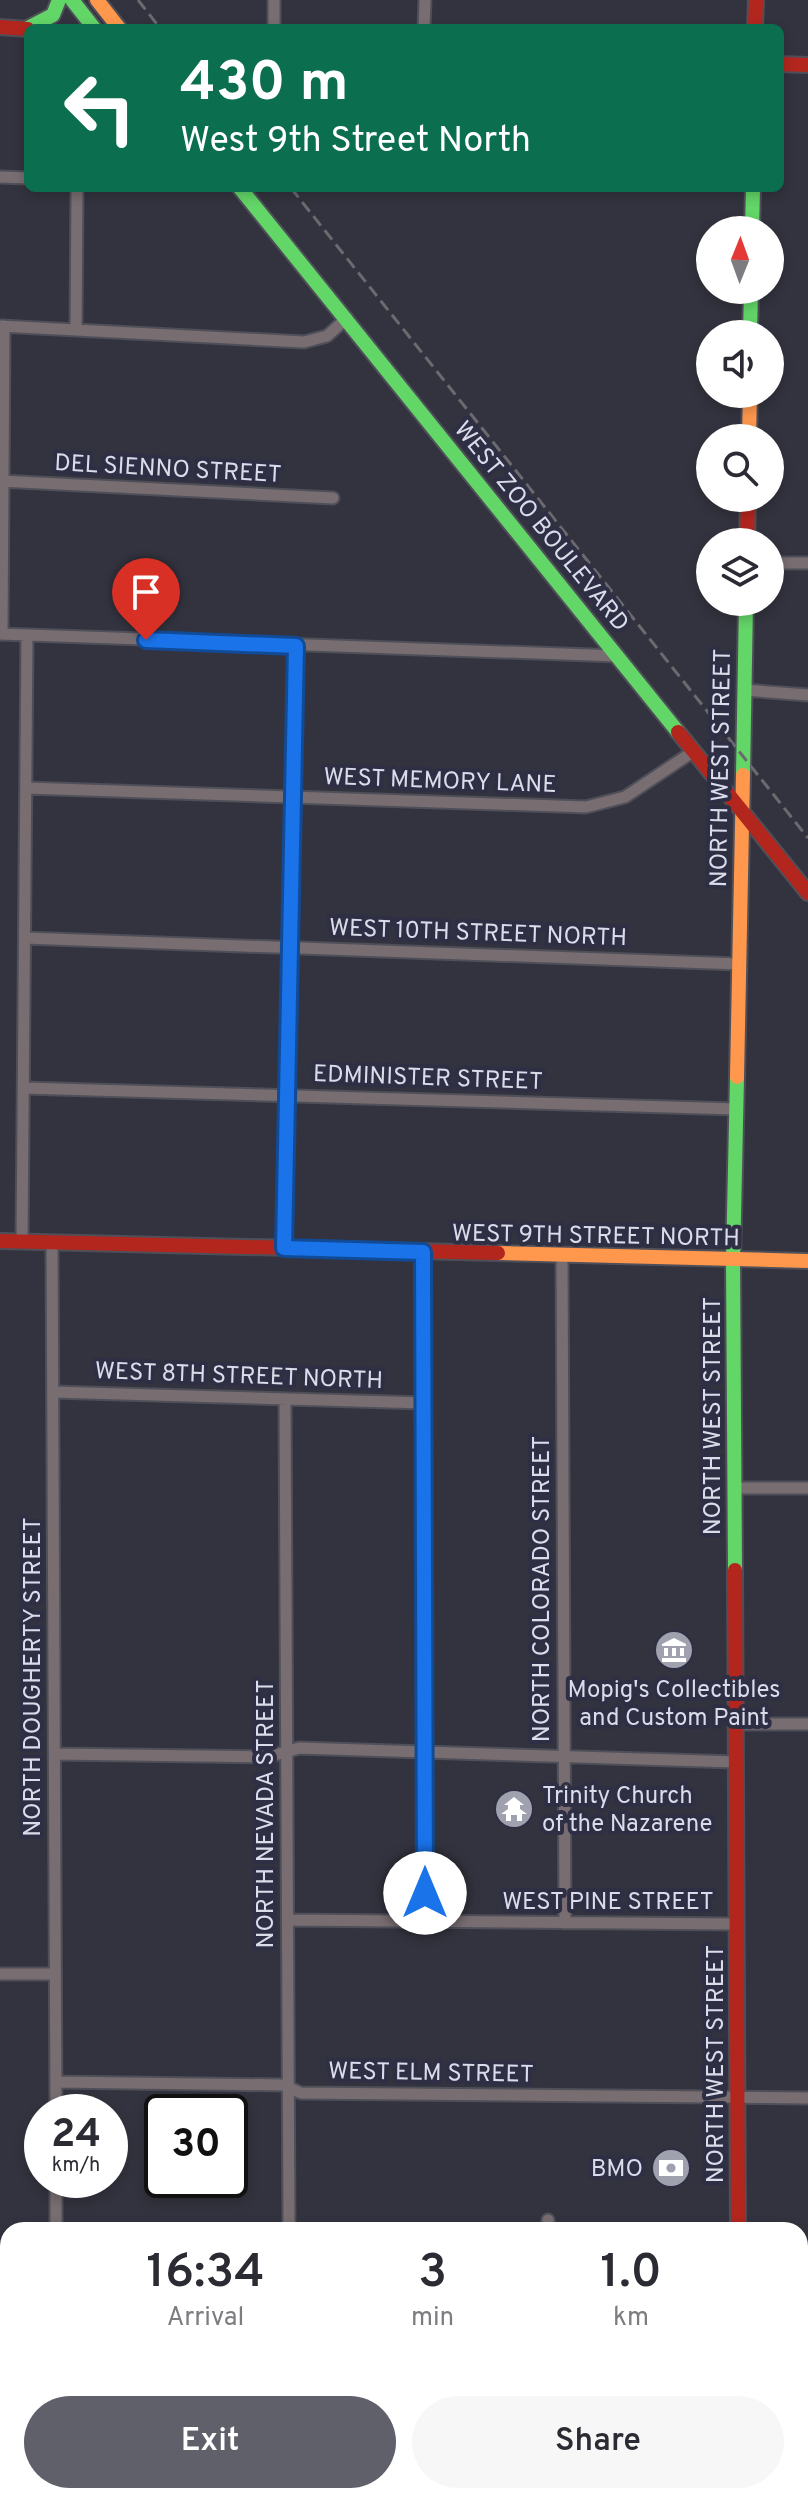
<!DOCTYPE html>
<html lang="en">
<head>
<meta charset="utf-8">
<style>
  body { margin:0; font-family:Overpass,sans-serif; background:#f7f7f7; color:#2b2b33; height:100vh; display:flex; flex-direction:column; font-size:30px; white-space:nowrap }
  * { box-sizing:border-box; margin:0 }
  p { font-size:26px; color:#7c7c81 }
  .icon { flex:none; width:44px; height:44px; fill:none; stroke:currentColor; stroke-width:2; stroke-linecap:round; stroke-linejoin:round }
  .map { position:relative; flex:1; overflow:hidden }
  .details { position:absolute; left:0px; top:2222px; width:808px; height:282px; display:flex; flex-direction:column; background:#fff; border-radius:24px 24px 0 0; box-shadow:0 4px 12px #0003 }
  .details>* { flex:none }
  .guide { position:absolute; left:24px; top:24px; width:760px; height:168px; border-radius:12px; box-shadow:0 4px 12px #0003; background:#0b6e4f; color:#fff; overflow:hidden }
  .needle { width:52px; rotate:1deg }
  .buttons { position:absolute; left:696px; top:216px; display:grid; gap:16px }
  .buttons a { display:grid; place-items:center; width:88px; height:88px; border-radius:50%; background:#fff; box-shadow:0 4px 12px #0003; font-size:40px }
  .speed { position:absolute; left:24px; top:2094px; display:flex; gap:16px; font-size:40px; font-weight:700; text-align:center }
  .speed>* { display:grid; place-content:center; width:104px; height:104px; border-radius:50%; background:#fff; box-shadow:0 4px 12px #0003; line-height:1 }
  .speed small { font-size:20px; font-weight:400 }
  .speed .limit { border:4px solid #111; border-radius:12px; background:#fff; color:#111 }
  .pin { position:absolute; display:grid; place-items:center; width:68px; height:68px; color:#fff; margin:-82px -34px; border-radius:50% 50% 50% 0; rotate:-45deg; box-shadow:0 0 8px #0007 }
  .pin .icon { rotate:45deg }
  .me { position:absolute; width:88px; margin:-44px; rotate:0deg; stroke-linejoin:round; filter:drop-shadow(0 0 6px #0008) }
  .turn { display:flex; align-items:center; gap:28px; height:168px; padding:0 24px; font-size:36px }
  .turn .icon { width:104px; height:104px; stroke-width:2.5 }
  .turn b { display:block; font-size:56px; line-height:68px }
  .eta { display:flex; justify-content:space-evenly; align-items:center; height:136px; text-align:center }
  .eta b { font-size:48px; font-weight:600; line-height:56px }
  .button { display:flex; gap:16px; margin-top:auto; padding:16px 24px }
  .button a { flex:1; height:92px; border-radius:48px; background:#60606a; color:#fff; font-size:32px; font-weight:600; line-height:92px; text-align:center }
  .button a+a { background:#f7f7f7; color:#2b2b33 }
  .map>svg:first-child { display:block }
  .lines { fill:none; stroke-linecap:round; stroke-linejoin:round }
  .street-casing { stroke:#4f4f59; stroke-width:15 }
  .fast-casing { stroke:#4f4f59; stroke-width:18 }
  .slow-casing { stroke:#4f4f59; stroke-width:18 }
  .jam-casing { stroke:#4f4f59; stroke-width:18 }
  .street { stroke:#786d71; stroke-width:11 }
  .fast { stroke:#63d668; stroke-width:14 }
  .slow { stroke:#ff974d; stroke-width:14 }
  .jam { stroke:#b3261e; stroke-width:14 }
  .rail { stroke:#6c696f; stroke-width:3; stroke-dasharray:12 6; stroke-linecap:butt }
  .route-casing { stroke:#114b97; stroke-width:20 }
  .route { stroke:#1a73e8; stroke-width:14 }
  .labels { text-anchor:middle; stroke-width:8; stroke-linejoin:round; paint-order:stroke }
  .street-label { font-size:24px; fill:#dadce9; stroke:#2e2f44 }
  .poi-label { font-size:24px; fill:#dadce9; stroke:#2e2f44 }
</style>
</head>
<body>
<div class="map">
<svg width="808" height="2503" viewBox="0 0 808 2503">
  <rect width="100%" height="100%" fill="#33333f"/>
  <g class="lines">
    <defs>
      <path id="street" d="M274,28V0
        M424,28L425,0
        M0,177L28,178
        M0,326L304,342L327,336L347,318
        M76,330L77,188
        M0,481L333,498
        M770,563H808
        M0,634L618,656
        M2,634L4,326
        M744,690L808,695
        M26,788L586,807L625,797L694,751
        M25,938L738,964
        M24,1088L736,1109
        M22,1241L27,635
        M52,1242L56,2112
        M284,1248L296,646
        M423,1252L425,1921
        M562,1256L565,1923
        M53,1392L424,1403
        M285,1399L289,2230
        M734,1488H808
        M735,1724H808
        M55,1754L268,1757L299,1748L735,1762
        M288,1920L736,1924
        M0,1974H55
        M56,2082L283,2085L301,2093L808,2098
        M56,2180V2230
        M548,2230V2220
        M141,2503V2496
        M439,2503V2496"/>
      <path id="fast" d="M72,0L94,28
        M26,29L53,15L59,0
        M240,188L678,732
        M752,230L753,188
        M750,334L751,290
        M743,775L746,602
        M735,1570L733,1261L737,1077"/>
      <path id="slow" d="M97,0L119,28
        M749,438L750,394
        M737,1077L743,775
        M498,1253L808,1261
        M0,2377L8,2378
        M800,2384H808
        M738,2496V2503"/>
      <path id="jam" d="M0,27L28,29
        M755,28L756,0
        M780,64L808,65
        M747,542L748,498
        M678,732L808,893
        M0,1241L498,1253
        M735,1570L738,2230"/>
    </defs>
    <use href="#street" class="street-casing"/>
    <use href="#fast" class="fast-casing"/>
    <use href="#slow" class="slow-casing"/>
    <use href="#jam" class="jam-casing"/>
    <use href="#street" class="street"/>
    <use href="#fast" class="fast"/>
    <use href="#slow" class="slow"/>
    <use href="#jam" class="jam"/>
    <path class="rail" d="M138,0L160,28
      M291,188L808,838"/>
  </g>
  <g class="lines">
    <defs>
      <path id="route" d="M146,640L296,646L284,1248L423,1252L425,1893"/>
    </defs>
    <use href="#route" class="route-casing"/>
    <use href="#route" class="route"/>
  </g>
  <defs>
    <symbol id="museum-disc" viewBox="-11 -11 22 22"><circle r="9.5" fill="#a0a1ae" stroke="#2e2f44"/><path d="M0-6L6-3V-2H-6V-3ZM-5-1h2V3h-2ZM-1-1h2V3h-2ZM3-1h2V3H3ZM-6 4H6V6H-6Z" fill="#fff"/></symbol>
    <symbol id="temple-disc" viewBox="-11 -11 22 22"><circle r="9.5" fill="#a0a1ae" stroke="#2e2f44"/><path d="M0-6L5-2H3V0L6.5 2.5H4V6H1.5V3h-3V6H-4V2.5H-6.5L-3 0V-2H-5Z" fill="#fff"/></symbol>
    <symbol id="bank-disc" viewBox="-11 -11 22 22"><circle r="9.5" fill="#a0a1ae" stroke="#2e2f44"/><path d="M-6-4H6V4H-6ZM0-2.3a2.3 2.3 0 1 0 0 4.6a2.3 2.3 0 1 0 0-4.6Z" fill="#fff"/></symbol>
  </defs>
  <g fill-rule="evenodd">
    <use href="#museum-disc" x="652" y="1628" width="44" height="44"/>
    <use href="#temple-disc" x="492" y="1787" width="44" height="44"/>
    <use href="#bank-disc" x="649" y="2146" width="44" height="44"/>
  </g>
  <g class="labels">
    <g class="street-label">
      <text transform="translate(168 468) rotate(3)" y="8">DEL SIENNO STREET</text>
      <text transform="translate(542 526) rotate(51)" y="8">WEST ZOO BOULEVARD</text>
      <text transform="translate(720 768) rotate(-89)" y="8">NORTH WEST STREET</text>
      <text transform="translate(440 780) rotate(2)" y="8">WEST MEMORY LANE</text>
      <text transform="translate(478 932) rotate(2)" y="8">WEST 10TH STREET NORTH</text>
      <text transform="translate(428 1077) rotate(2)" y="8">EDMINISTER STREET</text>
      <text transform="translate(596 1235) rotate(1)" y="8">WEST 9TH STREET NORTH</text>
      <text transform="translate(239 1375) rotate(2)" y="8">WEST 8TH STREET NORTH</text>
      <text transform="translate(712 1416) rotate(-90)" y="8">NORTH WEST STREET</text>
      <text transform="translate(541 1589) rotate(-90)" y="8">NORTH COLORADO STREET</text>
      <text transform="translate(32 1677) rotate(-90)" y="8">NORTH DOUGHERTY STREET</text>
      <text transform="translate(265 1814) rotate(-90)" y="8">NORTH NEVADA STREET</text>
      <text x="608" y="1909">WEST PINE STREET</text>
      <text transform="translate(715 2064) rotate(-90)" y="8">NORTH WEST STREET</text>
      <text transform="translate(431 2072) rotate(1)" y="8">WEST ELM STREET</text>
    </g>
    <g class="poi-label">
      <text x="674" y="1697">Mopig's Collectibles<tspan x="674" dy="28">and Custom Paint</tspan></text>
      <text x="542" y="1803" text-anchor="start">Trinity Church<tspan x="542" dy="28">of the Nazarene</tspan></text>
      <text x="643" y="2176" text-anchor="end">BMO</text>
    </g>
  </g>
</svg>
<div class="buttons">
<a><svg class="needle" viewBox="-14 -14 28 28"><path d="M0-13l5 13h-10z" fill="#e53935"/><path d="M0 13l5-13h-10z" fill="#7c7c81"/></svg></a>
<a><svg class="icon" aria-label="sound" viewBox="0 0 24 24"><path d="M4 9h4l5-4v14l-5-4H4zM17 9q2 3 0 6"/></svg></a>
<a><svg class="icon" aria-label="search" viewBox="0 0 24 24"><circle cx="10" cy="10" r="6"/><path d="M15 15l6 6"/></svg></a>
<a><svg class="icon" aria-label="layers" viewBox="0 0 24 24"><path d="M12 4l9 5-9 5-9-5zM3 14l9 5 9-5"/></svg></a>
</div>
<div class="speed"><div>24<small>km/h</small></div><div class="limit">30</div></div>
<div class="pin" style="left:146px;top:640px;background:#d93025"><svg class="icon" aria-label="arrive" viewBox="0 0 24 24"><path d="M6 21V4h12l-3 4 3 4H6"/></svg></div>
<svg class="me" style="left:425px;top:1893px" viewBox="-20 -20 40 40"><circle r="19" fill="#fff"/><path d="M0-13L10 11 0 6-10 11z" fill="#1a73e8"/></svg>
<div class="guide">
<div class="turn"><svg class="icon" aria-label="left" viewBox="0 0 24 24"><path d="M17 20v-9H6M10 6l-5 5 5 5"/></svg><div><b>430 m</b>West 9th Street North</div></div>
</div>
<section class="details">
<div class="eta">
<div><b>16:34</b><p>Arrival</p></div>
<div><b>3</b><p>min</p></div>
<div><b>1.0</b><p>km</p></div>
</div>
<div class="button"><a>Exit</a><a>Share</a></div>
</section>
</div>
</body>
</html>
